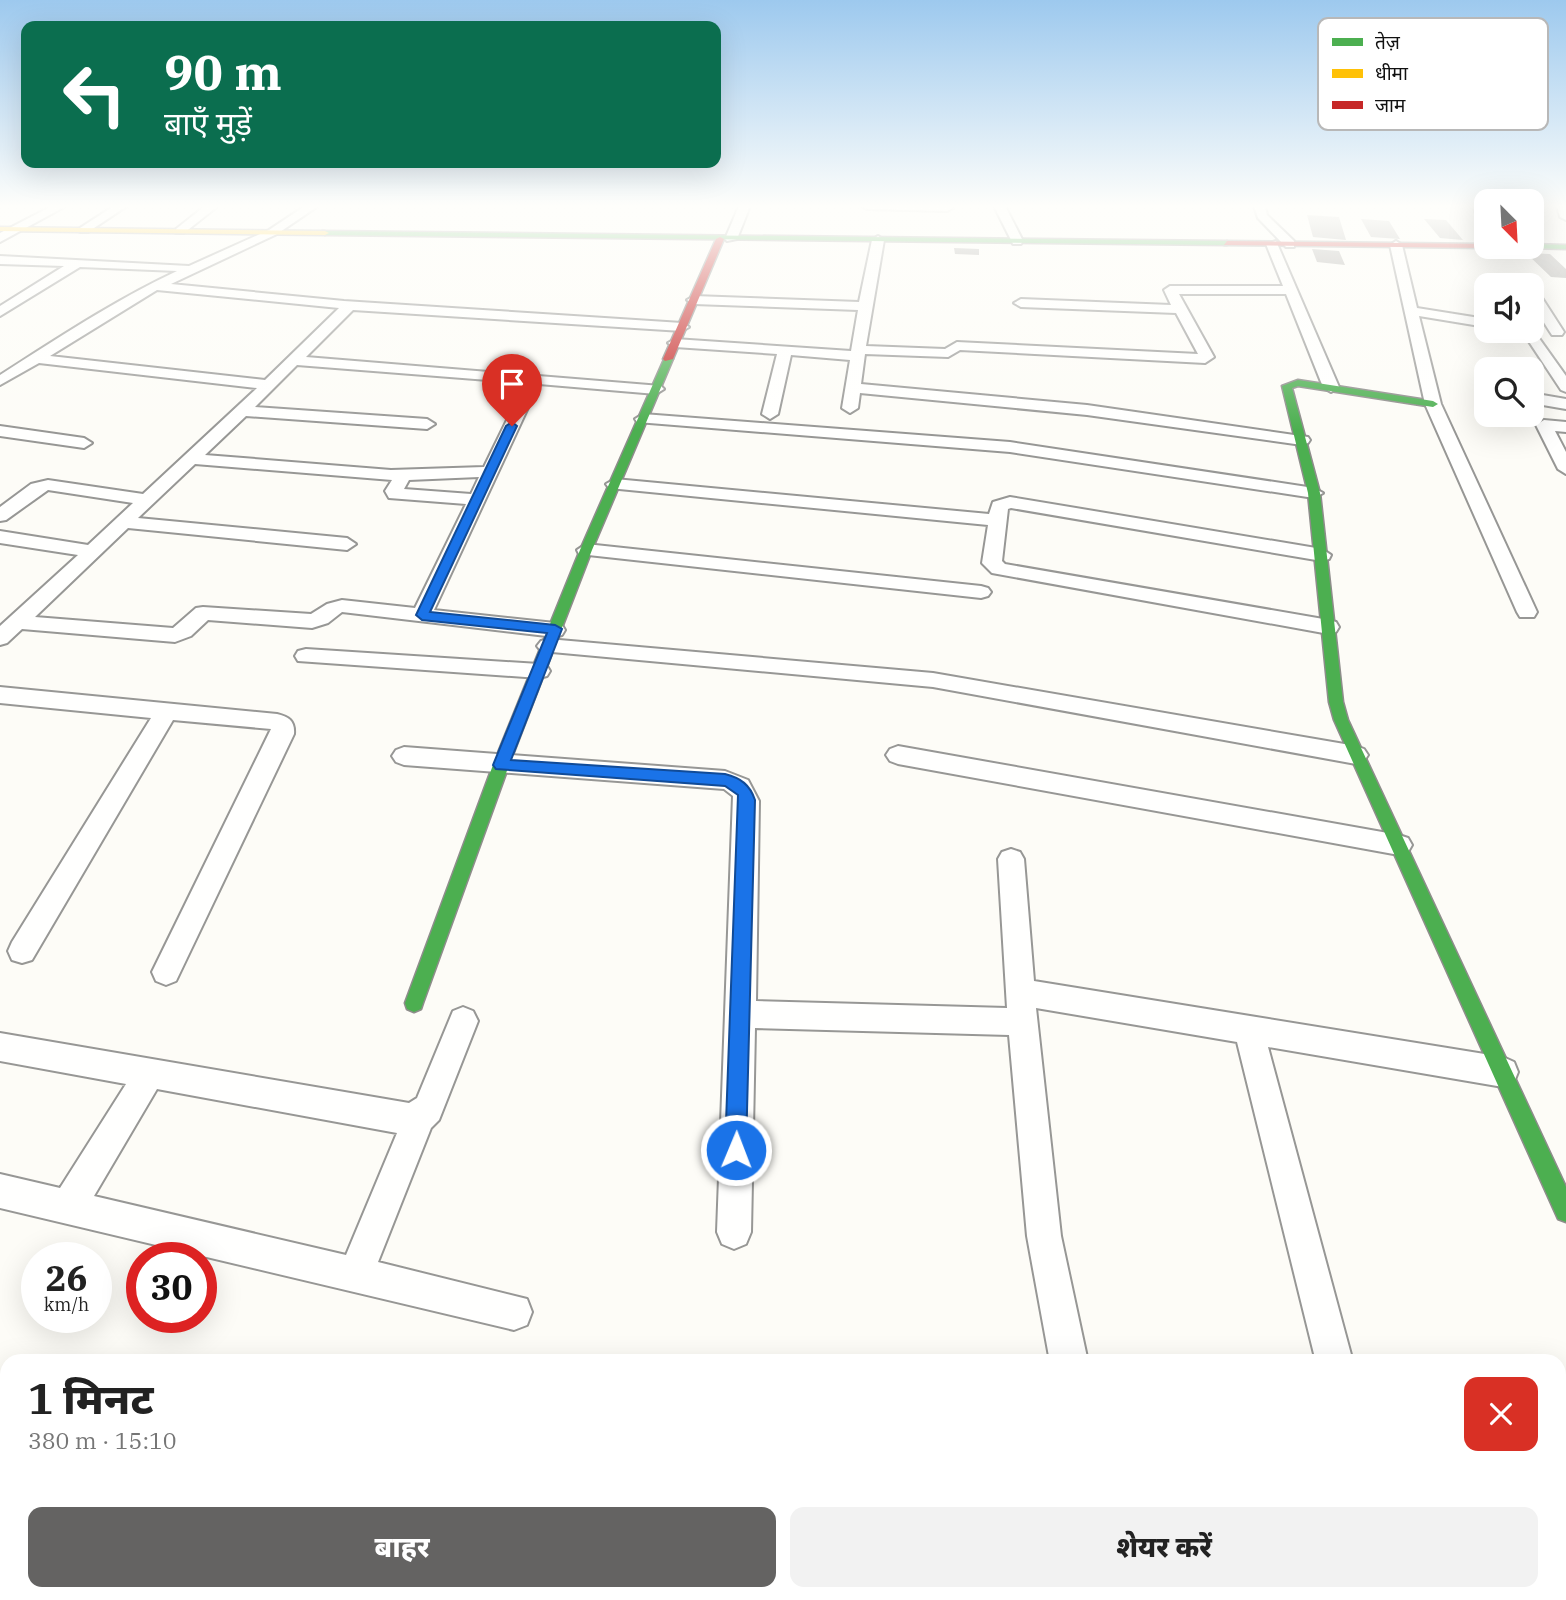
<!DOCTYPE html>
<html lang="hi">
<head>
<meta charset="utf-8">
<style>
  body { margin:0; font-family:"IBM Plex Serif","Noto Sans Devanagari",serif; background:#f2f2f2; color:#222; height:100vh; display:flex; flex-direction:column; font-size:26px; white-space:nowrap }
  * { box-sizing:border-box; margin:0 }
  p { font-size:23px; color:#767676 }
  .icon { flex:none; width:38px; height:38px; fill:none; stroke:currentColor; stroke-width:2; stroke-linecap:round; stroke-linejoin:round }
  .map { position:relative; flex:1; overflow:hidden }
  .drawer { position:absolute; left:0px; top:1354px; width:1566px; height:247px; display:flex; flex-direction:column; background:#fff; border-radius:21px 21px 0 0; box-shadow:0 7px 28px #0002 }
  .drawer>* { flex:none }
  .banner { position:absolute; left:21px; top:21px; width:700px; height:147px; border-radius:14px; box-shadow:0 7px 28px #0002; background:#0b6e4f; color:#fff; overflow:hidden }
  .needle { width:46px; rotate:156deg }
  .buttons { position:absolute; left:1474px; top:189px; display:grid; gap:14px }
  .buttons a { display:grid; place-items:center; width:70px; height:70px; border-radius:14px; background:#fff; box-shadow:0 7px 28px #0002; font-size:35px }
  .speed { position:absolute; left:21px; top:1242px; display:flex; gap:14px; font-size:35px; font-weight:700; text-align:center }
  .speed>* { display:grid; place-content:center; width:91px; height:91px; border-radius:50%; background:#fff; box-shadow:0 7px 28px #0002; line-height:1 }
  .speed small { font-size:18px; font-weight:400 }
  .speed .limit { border:10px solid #d22; background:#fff; color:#111 }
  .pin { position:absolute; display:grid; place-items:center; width:60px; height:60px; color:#fff; margin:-72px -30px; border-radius:50% 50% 50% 0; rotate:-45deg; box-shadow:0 0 7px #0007 }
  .pin .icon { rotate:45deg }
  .me { position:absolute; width:77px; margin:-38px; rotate:1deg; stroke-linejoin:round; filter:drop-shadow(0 0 5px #0008) }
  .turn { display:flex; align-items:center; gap:24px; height:147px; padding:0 28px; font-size:32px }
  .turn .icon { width:91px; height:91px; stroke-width:2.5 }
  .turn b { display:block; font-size:49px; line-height:60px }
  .round { display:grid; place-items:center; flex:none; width:74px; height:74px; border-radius:14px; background:#f2f2f2 }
  .head { display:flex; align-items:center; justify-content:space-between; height:119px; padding:0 28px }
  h1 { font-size:42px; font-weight:800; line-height:52px }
  .cta { display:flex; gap:14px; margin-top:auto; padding:14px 28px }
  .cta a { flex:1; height:80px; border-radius:14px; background:#646362; color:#fff; font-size:28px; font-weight:800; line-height:80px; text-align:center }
  .cta a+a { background:#f2f2f2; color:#222 }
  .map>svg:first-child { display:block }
  .building { fill:#a19f9c }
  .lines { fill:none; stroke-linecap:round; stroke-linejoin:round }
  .street-casing { stroke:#979795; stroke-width:4 }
  .fast-casing { stroke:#8e8d8b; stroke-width:3 }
  .slow-casing { stroke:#8e8d8b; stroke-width:3 }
  .jam-casing { stroke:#8e8d8b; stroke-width:3 }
  .street { fill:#fffffe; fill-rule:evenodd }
  .fast { fill:#4caf50; fill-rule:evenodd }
  .slow { fill:#ffc107; fill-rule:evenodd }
  .jam { fill:#c62828; fill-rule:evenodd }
  .route { fill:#1a73e8; stroke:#114b97; stroke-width:2 }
  .key { fill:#fff; stroke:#b8b8b8; stroke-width:2 }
  .key-label { font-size:19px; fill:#111 }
</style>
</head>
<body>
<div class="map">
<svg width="1566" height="1600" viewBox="0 0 1566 1600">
  <rect width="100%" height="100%" fill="#fdfcf7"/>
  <path class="building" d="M1307,215L1339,217L1346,240L1313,237Z
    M1361,219L1389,221L1400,239L1371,237Z
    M1424,219L1446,220L1463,240L1440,238Z
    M954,248L979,249V255L955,254Z
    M1312,249L1339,251L1345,265L1317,262Z
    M1526,253L1550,254L1566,269V278L1551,277Z"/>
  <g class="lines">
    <defs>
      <path id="street" d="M52,206H66L0,242V233Z
        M114,206H127L88,232H80V228Z
        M205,206H218L184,233H176V229Z
        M305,206H318L277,234L171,284L344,301L682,323L689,327L682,331L353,310L306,357L661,386L664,389L656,394L539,384L434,610L555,623L562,625L565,630L562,635L555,637L342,612L328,623L312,628L208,620L191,636L175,642L22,629L7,643L0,645V626L78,555L0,543V531L88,545L133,503L48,490L6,520L0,521V507L31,484L48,480L143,494L257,388L39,363L0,385V375C58,338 115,300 177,271L80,267L0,316V306L64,266L0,264V256L189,266L269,230ZM157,290L339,308L265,380L50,356ZM297,365L525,383L484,467L391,470L205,455L246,416L427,429L435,424L427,419L255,407ZM195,464L392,480L385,491L389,498L466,504L415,608L342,600L327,604L311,614L203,607L196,608L173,628L35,617L128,528L347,550L356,544L347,538L138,518ZM479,477L471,494L404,489L409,480Z
        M739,206H750L737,239L727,241L725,239Z
        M862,206H951L953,208L947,211L867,209Z
        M994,206H1005L1023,241L1021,244H1013Z
        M1254,206H1265L1267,215L1294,241V247H1286L1258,218Z
        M1473,206H1484L1486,228L1480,225Z
        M1557,206H1566V220L1560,217Z
        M878,236L884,240L866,346L945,349L957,342L1198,354L1176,313L1021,307L1014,303L1021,299L1171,305L1164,290L1170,286H1283L1266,244L1276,241L1339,387L1331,392L1323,387L1286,294H1179L1214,357L1205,363L960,350L948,357L865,354L861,384L1087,405L1308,437L1310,440L1308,443L1302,445L1087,415L860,393L858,408L850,413L842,408L850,360L791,355L778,414L770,419L762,414L777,354L675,347L668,343L675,339L851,351L858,310L694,304L687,300L694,296L859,302L872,240Z
        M1396,241L1402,245L1417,308L1486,319V327L1419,316L1441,404L1537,612L1534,617H1520L1517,612L1425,404L1390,245Z
        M1531,289L1537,290L1564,332L1562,335H1552L1550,332L1531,302Z
        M1531,327L1566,376V392L1561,390L1522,331H1531Z
        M1531,393L1566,399V409L1531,403Z
        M643,414L1010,442L1314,488L1323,493L1314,498L1010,452L637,422L635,419Z
        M1544,420L1566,422V432L1555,431L1566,452V474L1558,469L1536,425Z
        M0,426L84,438L92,443L84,448L0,436Z
        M615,479L989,514L993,502L1010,497L1322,549L1331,555L1329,559L1322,561L1011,508L1008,509L1002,561L1005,564L1329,620L1336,622L1339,627L1336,632L1329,634L992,573L982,563L988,525L609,488L606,484Z
        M586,544L981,586L988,588L991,592L988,596L981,598L579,554L577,550Z
        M548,639L933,673L1356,746L1364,749L1368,755L1364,761L1356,764L933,687L541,651L537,646L541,641Z
        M306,649L539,664L547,666L550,671L547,676L539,678L298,661L295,656L298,651Z
        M0,687L277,714C289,717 295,721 294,734L176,981L166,985L156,981L152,972L271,729L173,720L32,960L22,963L12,960L8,951L12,942L151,718L0,703Z
        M898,746L1399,835L1408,838L1412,845L1408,852L1399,855L898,764L890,761L886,755L890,749Z
        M404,747L725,771L748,780L759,801L756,1001L1007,1008L998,859L1002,852L1011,849L1020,852L1024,859L1034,981L1503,1057L1514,1062L1518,1072L1514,1082L1503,1087L1268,1047L1353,1362H1316L1237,1042L1036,1008L1061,1236L1088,1362H1050L1027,1236L1009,1035L755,1028L751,1232L746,1244L734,1249L722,1244L717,1232L733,796L724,789L404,765L396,762L392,756L396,750Z
        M463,1007L473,1011L478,1021L439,1120L431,1128L378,1262L527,1299L532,1312L527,1325L514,1330L0,1208V1174L60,1188L126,1084L0,1061V1033L409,1103L417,1098L453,1011ZM157,1089L397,1133L346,1255L94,1196Z
        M1566,1446V1490L1559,1493V1449Z
        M0,1456L7,1458V1498L0,1496Z
        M1096,1594H1138L1139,1600H1097Z
        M1374,1594H1416L1417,1600H1375Z
        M1425,1594H1470L1468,1600H1423Z"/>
      <path id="fast" d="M322,231L1227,241L1231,243L1227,245L325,235Z
        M1531,244L1566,245V249L1528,248Z
        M665,357L673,359L592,550L509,765L423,1003L421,1009L414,1012L407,1009L405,1003L493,765L580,550Z
        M1298,380L1433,401L1438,404L1433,407L1298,386L1292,388L1320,493L1343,702L1348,720L1566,1187V1222L1558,1219L1334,720L1329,702L1308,493L1282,386Z"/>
      <path id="slow" d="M0,227L325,231L329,233L325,235L0,231Z"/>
      <path id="jam" d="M720,237L724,239L673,359L665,361L663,359L716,239Z
        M1227,241L1486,244V247H1489L1486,248L1224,245Z"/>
    </defs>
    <use href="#street" class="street-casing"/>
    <use href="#fast" class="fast-casing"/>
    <use href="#slow" class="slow-casing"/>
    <use href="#jam" class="jam-casing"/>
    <use href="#street" class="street"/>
    <use href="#fast" class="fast"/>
    <use href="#slow" class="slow"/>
    <use href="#jam" class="jam"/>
  </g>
  <linearGradient id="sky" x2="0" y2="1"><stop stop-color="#9dc9ee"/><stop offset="0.48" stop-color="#fefefb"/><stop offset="1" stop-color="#fefefb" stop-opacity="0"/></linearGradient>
  <rect width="1566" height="430" fill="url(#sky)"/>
  <path class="route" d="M512,422L517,426L430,612L555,625L562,629L511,760L725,774C741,778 750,785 755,800L746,1150L743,1158L736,1161L728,1158L725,1150L738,795L725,786L496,769L493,765L547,633L422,620L416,615L506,426Z"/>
  <rect x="1318" y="18" width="230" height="112" rx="10" class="key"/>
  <rect x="1332" y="38" width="31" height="8" fill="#4caf50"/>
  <rect x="1332" y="69" width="31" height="9" fill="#ffc107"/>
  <rect x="1332" y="101" width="31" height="8" fill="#c62828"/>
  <g class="key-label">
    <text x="1375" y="49">तेज़</text>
    <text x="1375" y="80">धीमा</text>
    <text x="1375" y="112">जाम</text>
  </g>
</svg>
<div class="buttons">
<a><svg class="needle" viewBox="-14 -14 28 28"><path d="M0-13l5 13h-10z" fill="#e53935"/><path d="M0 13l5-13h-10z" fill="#767676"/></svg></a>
<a><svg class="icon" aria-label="sound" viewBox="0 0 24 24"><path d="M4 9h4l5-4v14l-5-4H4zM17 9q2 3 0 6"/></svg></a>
<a><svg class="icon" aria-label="search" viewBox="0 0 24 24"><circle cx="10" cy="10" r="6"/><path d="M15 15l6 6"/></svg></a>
</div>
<div class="speed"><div>26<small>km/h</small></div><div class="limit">30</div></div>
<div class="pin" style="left:512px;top:426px;background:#d93025"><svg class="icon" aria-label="arrive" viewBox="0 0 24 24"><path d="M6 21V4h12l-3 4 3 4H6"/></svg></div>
<svg class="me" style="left:736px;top:1150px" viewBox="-20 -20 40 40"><circle r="17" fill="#1a73e8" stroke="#fff" stroke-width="3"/><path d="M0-11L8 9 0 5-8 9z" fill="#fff"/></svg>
<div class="banner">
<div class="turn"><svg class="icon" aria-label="left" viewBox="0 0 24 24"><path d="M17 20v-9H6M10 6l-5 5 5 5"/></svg><div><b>90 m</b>बाएँ मुड़ें</div></div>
</div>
<section class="drawer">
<div class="head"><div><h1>1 मिनट</h1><p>380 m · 15:10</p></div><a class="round" style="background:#d93025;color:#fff"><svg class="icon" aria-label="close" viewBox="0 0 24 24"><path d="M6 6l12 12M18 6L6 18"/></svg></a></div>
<div class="cta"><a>बाहर</a><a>शेयर करें</a></div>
</section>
</div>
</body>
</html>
